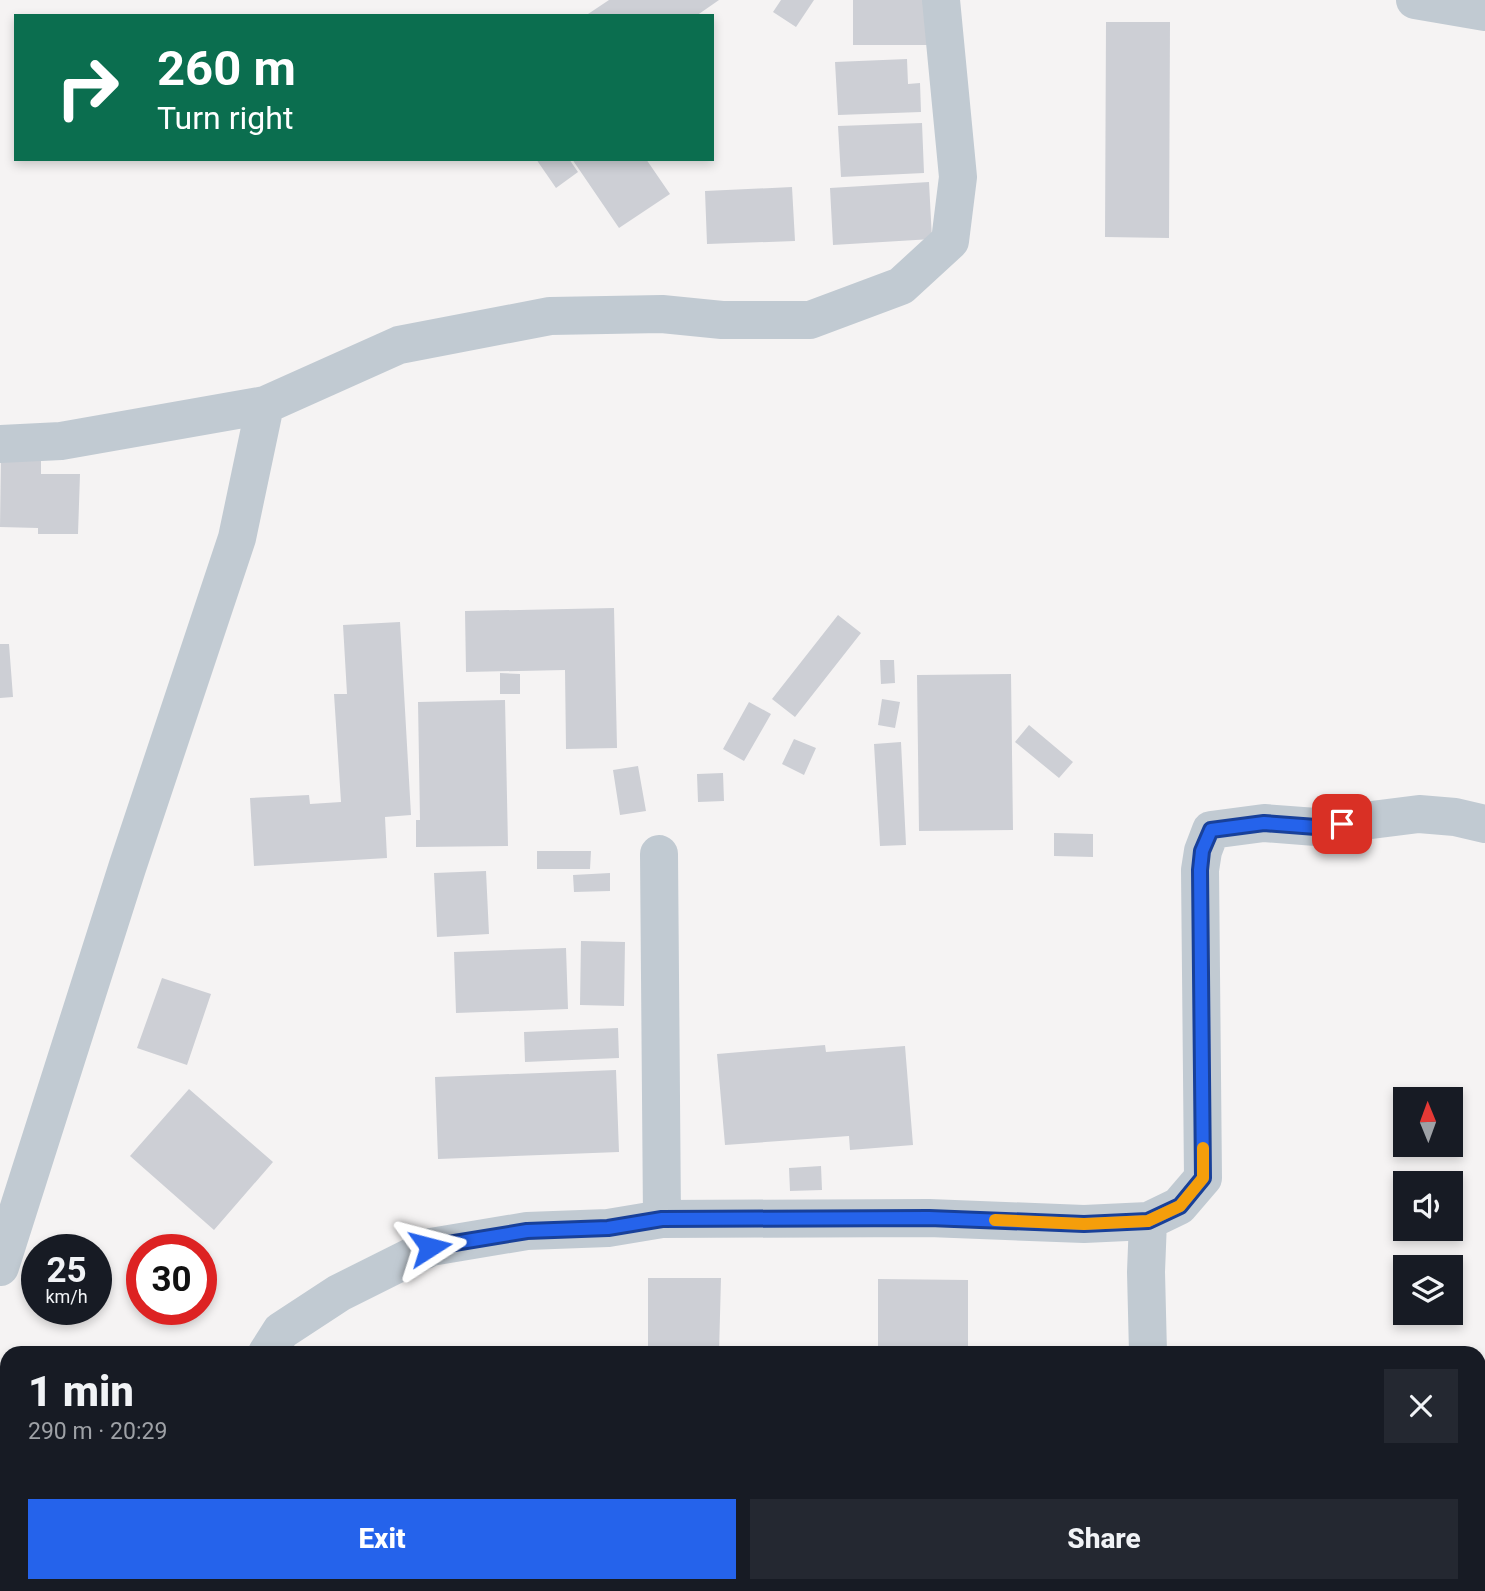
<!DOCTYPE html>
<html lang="en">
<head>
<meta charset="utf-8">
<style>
  body { margin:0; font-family:Roboto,sans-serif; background:#242831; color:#f1f3f6; height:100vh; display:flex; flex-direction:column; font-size:26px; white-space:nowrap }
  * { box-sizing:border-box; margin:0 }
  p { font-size:23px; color:#9ea1a6 }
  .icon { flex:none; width:38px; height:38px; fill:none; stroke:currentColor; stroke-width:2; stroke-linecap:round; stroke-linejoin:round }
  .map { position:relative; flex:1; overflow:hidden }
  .side { position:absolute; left:0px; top:1346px; width:1486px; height:247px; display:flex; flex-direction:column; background:#171b24; border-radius:21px 21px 0 0; box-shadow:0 4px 10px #0003 }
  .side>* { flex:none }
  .guide { position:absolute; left:14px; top:14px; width:700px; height:147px; border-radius:0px; box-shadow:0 4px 10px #0003; background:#0b6e4f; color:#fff; overflow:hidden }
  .needle { width:46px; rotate:359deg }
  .controls { position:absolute; left:1393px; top:1087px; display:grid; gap:14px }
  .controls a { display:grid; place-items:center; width:70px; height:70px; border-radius:0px; background:#171b24; box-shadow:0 4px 10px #0003; font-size:35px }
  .speed { position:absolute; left:21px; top:1234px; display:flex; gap:14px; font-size:35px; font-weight:700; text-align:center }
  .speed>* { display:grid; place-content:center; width:91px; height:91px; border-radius:50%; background:#171b24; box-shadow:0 4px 10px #0003; line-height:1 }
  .speed small { font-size:18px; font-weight:400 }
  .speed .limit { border:10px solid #d22; background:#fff; color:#111 }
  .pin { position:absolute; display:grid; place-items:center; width:60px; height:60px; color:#fff; margin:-30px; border-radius:14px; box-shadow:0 4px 10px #0006 }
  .me { position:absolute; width:77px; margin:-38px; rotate:81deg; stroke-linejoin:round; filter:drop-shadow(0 0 5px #0008) }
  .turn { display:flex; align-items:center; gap:24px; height:147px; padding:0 28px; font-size:32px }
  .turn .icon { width:91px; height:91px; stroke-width:2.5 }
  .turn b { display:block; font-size:49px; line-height:60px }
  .round { display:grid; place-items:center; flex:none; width:74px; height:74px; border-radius:0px; background:#242831 }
  .head { display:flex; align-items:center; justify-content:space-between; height:119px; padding:0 28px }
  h1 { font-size:42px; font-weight:800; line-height:52px }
  .button { display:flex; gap:14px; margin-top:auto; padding:14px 28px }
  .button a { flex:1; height:80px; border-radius:0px; background:#2563eb; color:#fff; font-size:28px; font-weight:800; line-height:80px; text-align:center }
  .button a+a { background:#242831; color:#f1f3f6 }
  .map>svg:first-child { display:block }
  .building { fill:#cdcfd5 }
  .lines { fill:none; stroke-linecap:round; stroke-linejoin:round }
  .minor { stroke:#c1cad2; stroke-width:38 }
  .route-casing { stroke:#184099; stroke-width:18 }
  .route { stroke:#2563eb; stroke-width:12 }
  .slow { stroke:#f59e0b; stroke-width:12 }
</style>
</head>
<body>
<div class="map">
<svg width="1485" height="1591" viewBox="0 0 1485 1591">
  <rect width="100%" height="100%" fill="#f5f3f3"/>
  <path class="building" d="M609,0H719L696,16H585Z
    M781,0H814L796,27L773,12Z
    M853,0H928V45H853Z
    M1106,22H1170L1169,238L1105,237Z
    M907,59L908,84L920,83L921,112L838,115L835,62Z
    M922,123L924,173L841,177L838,126Z
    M536,159H569L578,172L556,188Z
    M572,159H646L670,194L619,228Z
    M929,182L932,239L833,245L830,188Z
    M792,187L795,241L707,244L705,191Z
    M1,454L41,455V474H80L78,534H38V528L0,527Z
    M614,608L617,748L566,749L565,670L466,672L465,611Z
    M838,615L861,633L795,717L772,699Z
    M400,622L411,815L385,817L387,858L254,866L250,798L309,795L310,804L341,802L334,694H347L343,625Z
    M0,644H9L13,697L0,698Z
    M880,660H894L895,683L881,684Z
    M500,673L520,674V694H500Z
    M1011,674L1013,830L919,831L917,675Z
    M882,699L900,702L895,728L878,725Z
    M505,700L508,846L416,847V820H420L418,702Z
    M749,702L771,714L744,761L723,749Z
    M1029,725L1073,762L1059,778L1015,742Z
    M794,739L816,748L804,775L782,764Z
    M901,742L906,845L880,846L874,744Z
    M638,766L646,811L620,815L613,770Z
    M723,773L724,801L698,802L697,774Z
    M1054,833L1093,834V857L1054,856Z
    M537,851H591L590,869H537Z
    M486,871L489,934L437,937L434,873Z
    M610,873V891L574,892L573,875Z
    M581,941L625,942L624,1006L580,1005Z
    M566,948L568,1009L456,1013L454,952Z
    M162,978L211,994L187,1065L137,1048Z
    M618,1028L619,1058L525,1062L524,1032Z
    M825,1045L826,1052L905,1046L913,1145L850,1150L849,1136L725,1145L717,1054Z
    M616,1070L619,1152L438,1159L435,1077Z
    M189,1089L273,1162L214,1230L130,1156Z
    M821,1166L822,1190L790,1191L789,1168Z
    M648,1278H721L719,1353H648Z
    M878,1279L968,1280V1353H878Z
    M523,1586H583V1591H523Z"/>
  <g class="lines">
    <path class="minor" d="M1415,0L1485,12
      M265,405L399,345L550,316L662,314L722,320H810L901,286L950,241L958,177L941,0
      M0,444L61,441L265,405L237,538L127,868L0,1267
      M659,854L662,1219L929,1218L1084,1224L1148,1221L1146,1272L1148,1353
      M1148,1221L1179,1206L1203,1178L1200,870L1203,851L1211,830L1264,823L1316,827L1419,814L1455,817L1485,824
      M267,1353L281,1331L339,1293L431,1247L527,1231L608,1228L662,1219
      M1154,1586V1591
      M178,1591L180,1586"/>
  </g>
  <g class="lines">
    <defs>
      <path id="route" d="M430,1247L527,1231L608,1228L662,1219L929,1218L1084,1224L1148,1221L1180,1206L1203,1178L1200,870L1202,851L1211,830L1264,823L1316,827L1342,824"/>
    </defs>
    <use href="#route" class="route-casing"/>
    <use href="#route" class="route"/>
    <path class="slow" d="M995,1220L1084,1224L1148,1221L1180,1206L1203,1178V1148"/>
  </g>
</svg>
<div class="controls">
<a><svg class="needle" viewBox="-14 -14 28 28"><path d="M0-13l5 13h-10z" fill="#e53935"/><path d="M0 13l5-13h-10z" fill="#9ea1a6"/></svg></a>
<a><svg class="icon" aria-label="sound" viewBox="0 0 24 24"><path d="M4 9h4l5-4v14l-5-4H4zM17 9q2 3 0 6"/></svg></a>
<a><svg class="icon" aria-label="layers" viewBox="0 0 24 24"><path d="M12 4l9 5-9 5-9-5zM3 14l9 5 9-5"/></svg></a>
</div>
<div class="speed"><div>25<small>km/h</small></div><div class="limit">30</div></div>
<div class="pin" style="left:1342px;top:824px;background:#d93025"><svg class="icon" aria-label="arrive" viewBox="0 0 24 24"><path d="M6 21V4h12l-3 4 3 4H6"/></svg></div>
<svg class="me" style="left:430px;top:1247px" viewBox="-20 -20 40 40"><path d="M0-17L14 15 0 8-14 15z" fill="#2563eb" stroke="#fff" stroke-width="4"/></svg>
<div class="guide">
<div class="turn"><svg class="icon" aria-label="right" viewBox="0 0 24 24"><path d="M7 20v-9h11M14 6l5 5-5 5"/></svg><div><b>260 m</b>Turn right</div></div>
</div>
<section class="side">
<div class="head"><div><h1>1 min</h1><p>290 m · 20:29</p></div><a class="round"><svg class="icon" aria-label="close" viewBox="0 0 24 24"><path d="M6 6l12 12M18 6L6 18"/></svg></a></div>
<div class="button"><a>Exit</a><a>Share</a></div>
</section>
</div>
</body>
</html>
